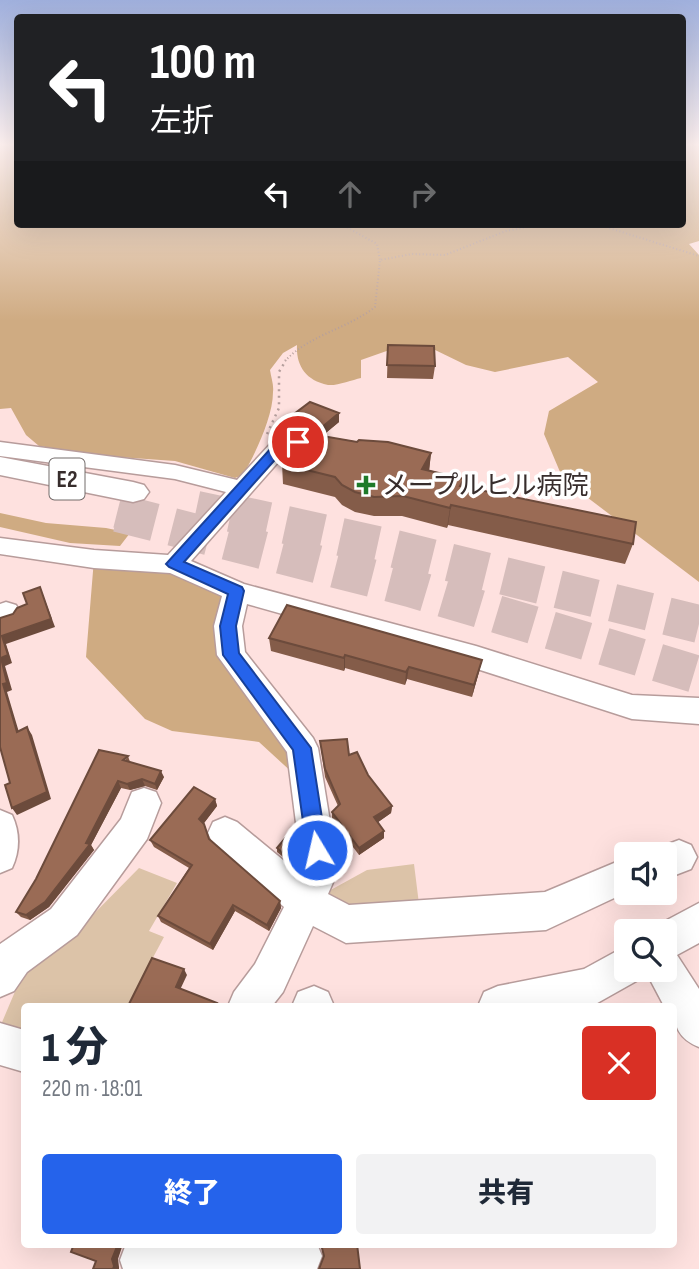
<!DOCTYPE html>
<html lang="ja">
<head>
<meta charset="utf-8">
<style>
  body { margin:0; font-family:"Sofia Sans Condensed","Noto Sans JP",sans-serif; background:#f2f2f3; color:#1f2937; height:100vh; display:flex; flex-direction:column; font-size:26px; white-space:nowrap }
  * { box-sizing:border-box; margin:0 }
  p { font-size:23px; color:#747a83 }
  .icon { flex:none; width:38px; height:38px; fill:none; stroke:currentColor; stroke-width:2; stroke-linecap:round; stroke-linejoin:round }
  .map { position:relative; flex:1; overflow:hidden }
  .details { position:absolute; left:21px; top:1003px; width:656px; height:245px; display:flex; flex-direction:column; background:#fff; border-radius:7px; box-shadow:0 7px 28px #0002 }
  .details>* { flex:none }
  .top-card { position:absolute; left:14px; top:14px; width:672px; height:214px; border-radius:7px; box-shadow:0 7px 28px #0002; background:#202124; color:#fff; overflow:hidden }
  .buttons { position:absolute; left:614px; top:842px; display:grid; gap:14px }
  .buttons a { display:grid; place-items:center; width:63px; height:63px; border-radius:7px; background:#fff; box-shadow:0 7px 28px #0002; font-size:35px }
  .pin { position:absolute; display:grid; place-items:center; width:60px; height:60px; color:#fff; margin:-30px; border:4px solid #fff; border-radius:50%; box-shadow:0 2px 7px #0007 }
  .me { position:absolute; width:77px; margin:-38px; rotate:351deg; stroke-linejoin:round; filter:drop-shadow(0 0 5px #0008) }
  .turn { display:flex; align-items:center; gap:24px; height:147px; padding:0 21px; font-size:32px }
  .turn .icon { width:91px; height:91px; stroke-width:2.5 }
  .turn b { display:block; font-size:49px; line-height:60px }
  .lanes { display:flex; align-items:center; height:66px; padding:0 21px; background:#0003; justify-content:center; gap:35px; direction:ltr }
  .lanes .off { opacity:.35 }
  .round { display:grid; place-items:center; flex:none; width:74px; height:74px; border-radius:7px; background:#f2f2f3 }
  .overview { display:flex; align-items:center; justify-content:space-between; height:119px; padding:0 21px }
  h1 { font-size:42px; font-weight:800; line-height:52px }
  .button { display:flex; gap:14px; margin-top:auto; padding:14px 21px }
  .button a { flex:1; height:80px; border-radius:7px; background:#2563eb; color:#fff; font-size:28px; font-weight:800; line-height:80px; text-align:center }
  .button a+a { background:#f2f2f3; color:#1f2937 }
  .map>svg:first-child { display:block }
  .green { fill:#dcc3a8 }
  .forest { fill:#cfab82 }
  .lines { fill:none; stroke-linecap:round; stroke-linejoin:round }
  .highway-tunnel-far1 { stroke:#d6bdbb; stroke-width:30; stroke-dasharray:30 15; stroke-linecap:butt }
  .highway-tunnel { stroke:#d6bdbb; stroke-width:38; stroke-dasharray:38 18; stroke-linecap:butt }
  .minor-casing { stroke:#b79c9b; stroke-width:3 }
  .highway-casing { stroke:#b79c9b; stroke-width:3 }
  .path-far1 { stroke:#b59f9d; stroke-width:2; stroke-dasharray:1 2.5; stroke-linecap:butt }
  .path { stroke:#b59f9d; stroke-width:2.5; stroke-dasharray:2 4.5; stroke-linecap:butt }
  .minor { fill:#fff; fill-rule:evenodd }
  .highway { fill:#fff; fill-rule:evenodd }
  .wall { fill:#845c49 }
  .shaded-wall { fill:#6c4b3c }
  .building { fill:#9a6b55; stroke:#6c4b3c; stroke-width:2 }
  .route { fill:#2563eb; stroke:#184099; stroke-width:2 }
  .poi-dot { fill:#1e7a29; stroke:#fff; stroke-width:2.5 }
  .labels { text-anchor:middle; stroke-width:7; stroke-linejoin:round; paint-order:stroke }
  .shield { fill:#fff; stroke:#736c6b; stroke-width:2 }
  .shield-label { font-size:24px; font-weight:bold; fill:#372d2c }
  .poi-label { font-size:26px; fill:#372d2c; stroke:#fff; text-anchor:start }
</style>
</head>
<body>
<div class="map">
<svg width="699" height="1269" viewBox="0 0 699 1269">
  <rect width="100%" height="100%" fill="#fee1df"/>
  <path class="green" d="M414,864L421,920L307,903L367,870Z
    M139,868L177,883L149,931L164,937L127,1006H24V1051L0,1044V1027L22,975L75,933Z"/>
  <path class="forest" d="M0,143H17L18,224H682L683,143H699V241L689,244L699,255V582L563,479L544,434L549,411L598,382L568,357L495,372L466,365L431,348L398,347L361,360V378C352,380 337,386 328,385C305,380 296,365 297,345L283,353L270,370C271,377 274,385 273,392C273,417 255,454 243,475L235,478L175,461L104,456L39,446L26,435L11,408L0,409Z
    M0,513L46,523L106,528L130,533L120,546L70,543L0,527Z
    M94,559L174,564L236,591L228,626L308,787L259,742L172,731L145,719L86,657Z"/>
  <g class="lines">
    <path class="highway-tunnel-far1" d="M197,506L239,515
      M117,513L125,515"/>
    <path class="highway-tunnel" d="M118,513L410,588L699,675
      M231,513L387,547L699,624"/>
    <defs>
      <path id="minor" d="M308,436L342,443L345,448L342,453C325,457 306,448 288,451L191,561L244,584L476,646L632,695L699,698V724L632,719L474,668L247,604L242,626L245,652L313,738L318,748L338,871L328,894L349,905L545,892L626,858L627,892L546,930L346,943L313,926L283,992L272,1006H228L234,992L255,964L284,907L213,844L208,833L213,822L225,817L237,822L300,874L302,870L287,752L217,655L214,626L222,596L170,573L94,568L0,554V538L94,550L168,555L226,492L175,479L0,456V442L175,465L237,480L273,441Z
        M6,602L16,605L20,612L16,619L0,624V604Z
        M144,788L156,792L161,803L147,839L77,935L27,972L14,991L0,997V944L51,909L121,819L132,792Z
        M0,810L12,815C20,832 20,851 12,868L0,873Z
        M679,840L691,845L697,857L691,869L665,879V854H651L652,850Z
        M699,903V943L677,955L699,989V1047C679,1039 674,1027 674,1006H664L645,970H665V931H650L652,928Z
        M626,946V970H644L640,979L592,1006H478L484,992L498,986L584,969Z
        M314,986L328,992L334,1006H292L298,992Z
        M0,1023L24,1030V1072L0,1065Z
        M126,1244H317L322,1256L317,1269H123L120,1260Z"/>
      <path id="highway" d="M0,457L133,482L144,485L149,492L144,499L133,502L0,475Z"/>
    </defs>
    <use href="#minor" class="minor-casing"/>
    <use href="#highway" class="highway-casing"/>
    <path class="path-far1" d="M341,224L377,244L380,260
      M596,224L699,256
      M285,361C309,335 347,329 375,307L380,260L412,254L445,255L506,231L545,224"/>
    <path class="path" d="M267,434L279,408V372L286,360"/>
    <use href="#minor" class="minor"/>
    <use href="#highway" class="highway"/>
  </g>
  <path class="wall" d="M388,345L435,366L433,379L387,378Z
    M286,420L339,422L322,436L431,453L429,470L464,479L463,486L633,544L625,564L448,525L447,528L402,516H374L355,512L342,505L335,497L283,484L282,464L304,435L287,429Z
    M269,638L482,660L472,697L407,679L405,685L345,668L344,671L271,651Z
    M320,741L349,755L368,775L392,806L391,813L378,822L384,838L359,855L332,819V812L338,806L325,777Z
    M128,756L130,762L164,777L157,790L145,786L130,790L121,788L91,845L94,850L49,907L30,920L21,917L16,912Z
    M215,799L217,806L204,823L209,839L280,901L281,908L269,931L235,911L213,950L161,922L158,916L189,868L154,847L150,840Z
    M277,848L298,860L294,866L277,852Z"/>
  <path class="shaded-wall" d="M339,413V422L321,437V428Z
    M431,453L429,472L422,469Z
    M451,505L448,525L447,528L450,508Z
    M40,587L55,627L6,644L12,663L5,666L12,690L7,692L21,739L17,732L3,684L1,658L2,636Z
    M345,655V668L344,671V658Z
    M482,660L479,672L472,697L474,685Z
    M409,667L407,679L405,685L406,672Z
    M27,727L32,735L51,799L17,815L12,808Z
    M161,771L164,777L157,790L155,784Z
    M142,779L145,786L130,790L127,784Z
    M118,781L121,788L91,845L94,850L49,907L30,920L26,915L86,843Z
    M215,799L217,806L201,827L199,819Z
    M392,806L391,813L374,825V817Z
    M384,831V838L359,855V848Z
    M280,901L281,908L269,931L267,925Z
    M233,905L235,911L213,950L210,944Z
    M184,969L187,975L179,992L176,987Z
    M118,1244H123L118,1259L119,1267V1269H113L112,1259Z"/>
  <path class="building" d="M388,345L434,346L435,366L387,365Z
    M310,402L339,413L321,428L303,427L286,420Z
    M305,433L357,442L359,440L388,442L431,453L422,469L464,479L460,486L636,522L633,544L451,505L450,508L403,496L374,497L355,492L342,485L335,477L282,464Z
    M40,587L51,619L2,636L8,655L1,658L7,683L3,684L17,732L27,727L47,792L12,808L5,785L10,783L0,747V618L13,614L17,608L27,604L23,593Z
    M287,605L482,660L474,685L409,667L406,672L345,655L344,658L269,638Z
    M347,739L349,755L357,752L368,775L392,806L374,817L384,831L359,848L332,812L340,804L325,769L320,741Z
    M99,750L128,756L123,760L161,771L155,784L142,779L127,784L118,781L86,843L90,844L45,902L26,915L16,912L36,879Z
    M194,787L215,799L199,819L204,824L209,839L280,901L267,925L233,905L210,944L158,916L192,865L150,840Z
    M292,830L294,831L298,857L293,862L277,848Z
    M152,958L184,969L176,987L217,1003L215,1006H128Z
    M74,1244H118L112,1259L114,1266L113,1269H93L96,1261L71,1252Z
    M321,1244H357L360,1269H319L324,1256Z"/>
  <linearGradient id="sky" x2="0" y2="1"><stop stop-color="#a0b0dd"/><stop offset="0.45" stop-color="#fff2f1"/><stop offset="1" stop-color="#fff2f1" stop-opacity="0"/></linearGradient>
  <rect width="699" height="321" fill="url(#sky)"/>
  <path class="route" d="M298,438L302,439V444L285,449L281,453L184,562L242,587L244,591L236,626L239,653L311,748L327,850L324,857L317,860L310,857L307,850L293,750L223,655L220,626L228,594L169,567L166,564L272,447L277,443Z"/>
  <path class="poi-dot" d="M362.5 474.5h7v7h7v7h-7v7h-7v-7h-7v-7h7z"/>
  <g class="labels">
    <rect class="shield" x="49.5" y="458.5" width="35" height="41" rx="5"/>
    <g class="shield-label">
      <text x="67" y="487">E2</text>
    </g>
    <g class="poi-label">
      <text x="382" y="494">メープルヒル病院</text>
    </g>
  </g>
</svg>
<div class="buttons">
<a><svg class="icon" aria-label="sound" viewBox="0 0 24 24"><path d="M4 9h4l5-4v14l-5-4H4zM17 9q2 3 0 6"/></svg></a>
<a><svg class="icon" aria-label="search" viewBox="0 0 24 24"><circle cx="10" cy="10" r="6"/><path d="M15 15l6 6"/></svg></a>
</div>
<div class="pin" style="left:298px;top:442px;background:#d93025"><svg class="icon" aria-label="arrive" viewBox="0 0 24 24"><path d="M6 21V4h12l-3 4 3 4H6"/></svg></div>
<svg class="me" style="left:317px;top:850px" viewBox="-20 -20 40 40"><circle r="17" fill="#2563eb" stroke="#fff" stroke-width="3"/><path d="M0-11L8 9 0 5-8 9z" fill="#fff"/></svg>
<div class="top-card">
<div class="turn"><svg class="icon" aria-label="left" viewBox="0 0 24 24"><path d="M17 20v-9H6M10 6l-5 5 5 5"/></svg><div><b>100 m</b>左折</div></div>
<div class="lanes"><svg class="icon" aria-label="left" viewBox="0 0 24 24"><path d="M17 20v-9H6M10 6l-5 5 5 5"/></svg><svg class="icon off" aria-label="ahead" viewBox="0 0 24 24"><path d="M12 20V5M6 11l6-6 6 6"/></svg><svg class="icon off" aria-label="right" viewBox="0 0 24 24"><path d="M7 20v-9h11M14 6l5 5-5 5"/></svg></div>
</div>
<section class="details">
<div class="overview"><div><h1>1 分</h1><p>220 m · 18:01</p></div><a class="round" style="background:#d93025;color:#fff"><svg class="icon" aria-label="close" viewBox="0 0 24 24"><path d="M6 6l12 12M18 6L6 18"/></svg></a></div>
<div class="button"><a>終了</a><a>共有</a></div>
</section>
</div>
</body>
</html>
